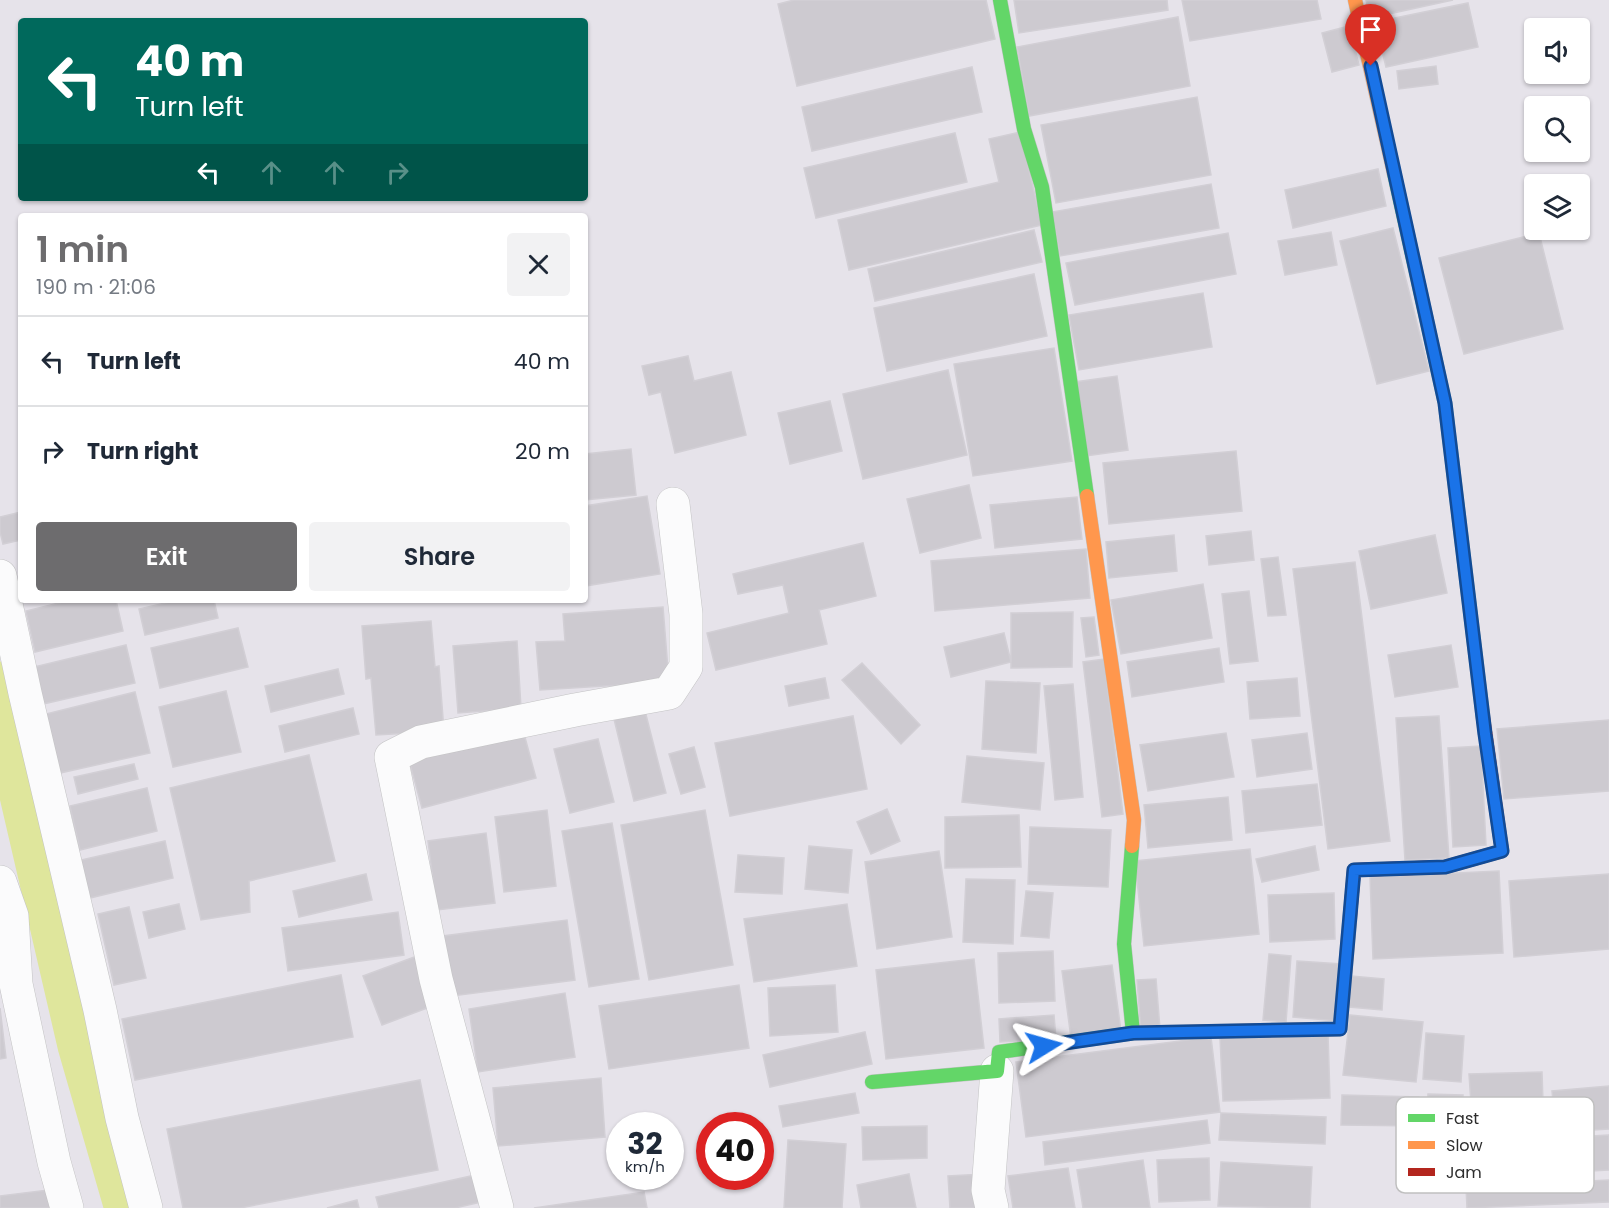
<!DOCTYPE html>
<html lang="en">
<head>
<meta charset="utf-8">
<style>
  body { margin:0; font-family:Poppins,sans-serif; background:#f2f2f3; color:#1f2937; height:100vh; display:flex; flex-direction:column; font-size:22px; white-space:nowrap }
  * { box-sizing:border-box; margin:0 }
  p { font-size:20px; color:#747a83 }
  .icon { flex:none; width:33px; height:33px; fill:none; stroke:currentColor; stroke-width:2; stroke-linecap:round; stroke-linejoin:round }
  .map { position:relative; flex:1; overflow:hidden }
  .drawer { position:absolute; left:18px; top:213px; width:570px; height:390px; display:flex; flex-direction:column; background:#fff; border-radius:6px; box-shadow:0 2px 4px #0004 }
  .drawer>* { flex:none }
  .banner { position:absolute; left:18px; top:18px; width:570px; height:183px; border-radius:6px; box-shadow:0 2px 4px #0004; background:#00695c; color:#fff; overflow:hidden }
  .controls { position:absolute; left:1524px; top:18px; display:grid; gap:12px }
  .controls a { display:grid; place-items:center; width:66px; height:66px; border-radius:6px; background:#fff; box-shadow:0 2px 4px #0004; font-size:30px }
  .speed { position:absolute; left:606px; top:1112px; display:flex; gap:12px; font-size:30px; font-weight:700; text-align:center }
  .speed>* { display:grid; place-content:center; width:78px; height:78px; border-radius:50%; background:#fff; box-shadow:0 2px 4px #0004; line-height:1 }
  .speed small { font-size:15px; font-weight:400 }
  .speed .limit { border:9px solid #d22; background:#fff; color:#111 }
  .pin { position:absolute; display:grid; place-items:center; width:51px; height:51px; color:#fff; margin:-62px -26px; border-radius:50% 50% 50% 0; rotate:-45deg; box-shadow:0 0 6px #0007 }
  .pin .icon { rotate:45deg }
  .me { position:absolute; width:66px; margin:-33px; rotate:82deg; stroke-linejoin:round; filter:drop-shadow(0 0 4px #0008) }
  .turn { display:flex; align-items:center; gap:21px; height:126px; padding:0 18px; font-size:27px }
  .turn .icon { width:78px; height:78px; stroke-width:2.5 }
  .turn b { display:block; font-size:42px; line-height:51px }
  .lanes { display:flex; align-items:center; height:57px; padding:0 18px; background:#0003; justify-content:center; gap:30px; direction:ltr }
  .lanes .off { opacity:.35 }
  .round { display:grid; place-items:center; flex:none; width:63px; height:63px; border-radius:6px; background:#f2f2f3 }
  .headline { display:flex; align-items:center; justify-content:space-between; height:102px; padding:0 18px }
  h1 { font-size:36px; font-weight:600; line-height:45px; color:#6d6c6e }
  .primary-button { display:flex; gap:12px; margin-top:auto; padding:12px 18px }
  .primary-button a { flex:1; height:69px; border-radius:6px; background:#6d6c6e; color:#fff; font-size:24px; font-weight:600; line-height:69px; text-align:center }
  .primary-button a+a { background:#f2f2f3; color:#1f2937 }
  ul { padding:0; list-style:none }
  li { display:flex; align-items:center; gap:18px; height:90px; padding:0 18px; border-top:2px solid #e0e1e3 }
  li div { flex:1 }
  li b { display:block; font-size:22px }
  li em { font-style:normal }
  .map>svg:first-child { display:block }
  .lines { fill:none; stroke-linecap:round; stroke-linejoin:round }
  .canal { stroke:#dfe69c; stroke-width:51 }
  .building { fill:#cdcad0; stroke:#d2cfd5; stroke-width:1.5 }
  .street-casing { stroke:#c3c3c4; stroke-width:34 }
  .fast-casing { stroke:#c3c3c4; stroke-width:15 }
  .slow-casing { stroke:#c3c3c4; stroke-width:15 }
  .jam-casing { stroke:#c3c3c4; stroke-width:15 }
  .street { stroke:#fbfbfc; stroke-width:33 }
  .fast { stroke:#63d668; stroke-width:14 }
  .slow { stroke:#ff974d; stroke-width:14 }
  .jam { stroke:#b3261e; stroke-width:14 }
  .route-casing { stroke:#114b97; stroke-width:15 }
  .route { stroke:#1a73e8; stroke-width:10 }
  .key { fill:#fff; stroke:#c0c0c0; stroke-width:1.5 }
  .key-label { font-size:16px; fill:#2c2c2c }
</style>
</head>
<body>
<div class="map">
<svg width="1609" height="1208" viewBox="0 0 1609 1208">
  <rect width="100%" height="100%" fill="#e6e3ea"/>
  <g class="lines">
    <path class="canal" d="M0,687L83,1045L130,1208"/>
  </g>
  <path class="building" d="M794,0H986L995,39L797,86L778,4Z
    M1014,0H1167L1168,10L1019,33Z
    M1182,0H1317L1321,19L1190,41Z
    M1366,0H1453L1370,18Z
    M1468,3L1478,47L1386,67L1375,22Z
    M1178,17L1190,86L1029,116L1017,47Z
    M1349,26L1359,65L1332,72L1322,33Z
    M1436,66L1438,84L1399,89L1397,71Z
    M972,67L982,112L812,151L802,107Z
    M1197,97L1211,175L1056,203L1041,125Z
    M1020,132L1042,225L849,270L838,220L999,182L989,139Z
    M955,133L967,182L816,218L804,168Z
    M1378,169L1386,206L1293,228L1285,190Z
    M1211,184L1219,228L1060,256L1052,212Z
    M1393,228L1429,371L1377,384L1340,241Z
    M1034,230L1042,262L875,301L868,269Z
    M1331,232L1337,265L1285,275L1278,241Z
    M1228,233L1236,274L1075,305L1066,263Z
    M1539,233L1563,329L1464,354L1439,258Z
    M1034,274L1047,336L887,371L874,308Z
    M1203,293L1212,347L1079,370L1069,315Z
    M1054,348L1072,461L973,476L954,364Z
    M688,356L694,381L731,372L746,435L675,453L661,392L649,395L642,366Z
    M948,370L967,455L863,479L843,394Z
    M1117,376L1128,450L1086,456L1075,382Z
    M830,401L842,451L790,464L778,413Z
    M631,449L636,495L585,500V454Z
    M1236,451L1242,511L1109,524L1103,463Z
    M969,485L981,538L920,553L907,499Z
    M647,496L660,574L585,586V506Z
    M1077,497L1082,539L995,548L990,505Z
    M21,512V540L3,544L0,532V517Z
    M1251,531L1254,560L1209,565L1206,536Z
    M1174,535L1177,571L1109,578L1106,542Z
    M1435,535L1447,593L1371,609L1359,551Z
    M863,543L876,596L819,610L827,644L716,670L707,633L789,613L783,585L738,594L733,574Z
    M1086,549L1090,598L935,611L931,561Z
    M1278,557L1286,615L1268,616L1261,559Z
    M1355,562L1390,841L1328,849L1293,569Z
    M1203,584L1212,638L1121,654L1111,600Z
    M1249,591L1258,661L1230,664L1222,594Z
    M71,600H116L123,631L35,652L26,611Z
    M178,600H214L218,618L145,635L139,609Z
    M663,607L669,682L540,690L536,642L565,641L563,614Z
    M1073,612L1072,667L1011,668V613Z
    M1094,617L1099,655L1086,657L1081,618Z
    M431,621L435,667L439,666L444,731L376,735L371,678L366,679L362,626Z
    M238,628L248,667L160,688L151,648Z
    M1004,633L1011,662L951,677L944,647Z
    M517,641L521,708L458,713L453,646Z
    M126,645L135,683L43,704L34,667Z
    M1451,645L1458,687L1395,697L1388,655Z
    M1219,648L1224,682L1132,697L1127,662Z
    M1104,659L1123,814L1102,817L1083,662Z
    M862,663L920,725L901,744L842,680Z
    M338,669L344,694L271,712L265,686Z
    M825,678L829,698L789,706L785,686Z
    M1297,678L1300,716L1250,719L1247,682Z
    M986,681L1040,683L1036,753L982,749Z
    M1073,684L1083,797L1055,800L1044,686Z
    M226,691L241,752L173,767L159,707Z
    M135,692L150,753L60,773L46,714Z
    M644,707L666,793L634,801L613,715Z
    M353,708L359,734L285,752L279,726Z
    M853,716L867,789L730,816L715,743Z
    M1439,716L1449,858L1405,860L1396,718Z
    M1609,720V791L1504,799L1497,729Z
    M523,730L536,778L422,808L409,760Z
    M1226,733L1234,777L1148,791L1140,745Z
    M1307,733L1312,769L1257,777L1252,740Z
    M598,739L614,802L570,813L554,749Z
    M1481,746L1486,845L1453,847L1448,748Z
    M694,747L705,787L681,794L669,754Z
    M309,755L335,861L249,881L250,912L201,920L170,788Z
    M967,756L1044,763L1040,810L962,802Z
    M134,764L138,779L78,794L74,777Z
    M1317,784L1322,825L1246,833L1242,791Z
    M147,788L157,831L80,850L70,806Z
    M1228,797L1232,840L1148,848L1144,805Z
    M887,809L900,841L871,854L857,822Z
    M547,810L556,886L504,892L495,817Z
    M705,810L733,965L649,980L621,825Z
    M1019,815L1021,867L945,868V817Z
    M612,823L639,979L589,987L562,831Z
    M1030,827L1111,830L1108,887L1028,884Z
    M486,833L495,903L437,910L428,841Z
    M165,841L173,878L90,898L81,860Z
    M809,846L852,850L848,893L805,889Z
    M1315,846L1319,870L1262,882L1256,859Z
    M1250,849L1259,934L1144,946L1135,861Z
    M939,851L952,937L877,949L865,862Z
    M738,855L784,858L782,894L735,892Z
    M1499,871L1503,953L1373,959L1370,877Z
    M366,874L372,900L299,917L293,891Z
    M1609,874V949L1514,957L1509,881Z
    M966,879L1015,880L1013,944L963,942Z
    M1026,891L1053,893L1049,938L1021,936Z
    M1334,893L1335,939L1270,942L1268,895Z
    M179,904L185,929L149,938L143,912Z
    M847,904L857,966L754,982L744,919Z
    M129,907L146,978L114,985L98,914Z
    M398,912L404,955L288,971L282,928Z
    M567,920L575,980L452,996L443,936Z
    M1053,951L1055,1001L999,1003L998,953Z
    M1269,954L1291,956L1286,1022L1263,1020Z
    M417,956L435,1005L382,1025L363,976Z
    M974,959L984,1048L886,1059L876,970Z
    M1297,961L1342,964L1338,1021L1293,1017Z
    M1112,965L1121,1031L1071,1038L1062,971Z
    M341,975L353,1037L135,1080L122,1019Z
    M1351,976L1384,979L1382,1010L1349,1007Z
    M1156,979L1160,1029L1141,1031L1137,980Z
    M739,985L749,1048L609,1069L599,1006Z
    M835,985L838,1032L770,1036L768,988Z
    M565,993L575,1057L478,1072L469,1009Z
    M0,1008L6,1058L0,1059Z
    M1054,1015L1056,1039L1000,1042L999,1019Z
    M1350,1015L1423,1022L1416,1082L1343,1075Z
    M865,1032L872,1064L770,1087L763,1055Z
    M1426,1033L1464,1036L1461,1082L1423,1079Z
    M1328,1034L1330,1098L1223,1101L1220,1038Z
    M1211,1037L1220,1112L1026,1137L1016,1062Z
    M1542,1072L1543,1102L1471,1104L1469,1074Z
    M601,1078L605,1137L498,1146L493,1088Z
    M420,1080L438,1170L240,1208H183L167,1129Z
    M1609,1086V1129L1469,1138L1467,1116L1554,1111L1552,1091Z
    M855,1093L859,1113L783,1127L779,1106Z
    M1428,1094L1463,1095L1459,1189L1423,1188Z
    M1342,1095L1419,1097V1126L1341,1125Z
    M1221,1113L1326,1117L1325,1144L1219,1140Z
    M1207,1120L1210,1143L1045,1165L1043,1142Z
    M927,1126V1158L863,1160L862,1127Z
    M1609,1135V1170L1468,1178L1467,1143Z
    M788,1140L846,1144L842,1208H784Z
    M1209,1158L1210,1200L1159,1202L1157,1160Z
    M1143,1160L1150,1208H1083L1077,1170Z
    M1221,1162L1312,1167L1310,1208L1218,1206Z
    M1068,1168L1075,1208H1013L1008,1176Z
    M480,1174L486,1201L455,1208H379L376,1197Z
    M909,1174L916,1208H861L857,1185Z
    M984,1174L987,1208H950L948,1176Z
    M1609,1180V1202L1467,1208L1466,1187Z
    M56,1189L58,1208H0V1196Z
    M644,1192L647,1208H534Z
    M357,1200L359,1208H327Z"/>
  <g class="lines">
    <defs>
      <path id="street" d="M0,576L25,693L100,1010L122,1118L146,1208
        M0,882L12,916L16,984L54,1162L67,1208
        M497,1208L436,979L391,757L421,742L575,710L669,693L686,667V614L673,504
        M992,1208L988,1190L997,1071"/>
      <path id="fast" d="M1000,0L1024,129L1042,187L1087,496
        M1394,173L1445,403L1483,717
        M872,1082L997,1071L999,1052L1133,1033L1124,944L1132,846"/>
      <path id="slow" d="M1355,0L1394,173
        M1087,496L1134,820L1132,846
        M1133,1033L1340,1029L1350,917"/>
      <path id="jam" d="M1350,917L1354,870L1445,867L1502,851L1483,717"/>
    </defs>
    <use href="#street" class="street-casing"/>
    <use href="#fast" class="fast-casing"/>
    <use href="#slow" class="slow-casing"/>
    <use href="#jam" class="jam-casing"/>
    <use href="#street" class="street"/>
    <use href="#fast" class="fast"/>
    <use href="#slow" class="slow"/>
    <use href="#jam" class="jam"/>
  </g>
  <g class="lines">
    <defs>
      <path id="route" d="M1044,1046L1133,1033L1340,1029L1354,870L1445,867L1502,851L1485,734L1445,403L1371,66"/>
    </defs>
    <use href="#route" class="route-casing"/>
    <use href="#route" class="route"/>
  </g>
  <rect x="1396" y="1097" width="198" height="96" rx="9" class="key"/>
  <rect x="1408" y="1114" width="27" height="8" fill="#63d668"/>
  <rect x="1408" y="1141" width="27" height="8" fill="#ff974d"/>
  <rect x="1408" y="1168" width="27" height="8" fill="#b3261e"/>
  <g class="key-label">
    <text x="1446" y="1124">Fast</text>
    <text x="1446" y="1151">Slow</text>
    <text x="1446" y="1178">Jam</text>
  </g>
</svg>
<div class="controls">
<a><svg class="icon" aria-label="sound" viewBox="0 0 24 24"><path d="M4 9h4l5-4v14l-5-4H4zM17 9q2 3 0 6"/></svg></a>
<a><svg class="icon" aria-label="search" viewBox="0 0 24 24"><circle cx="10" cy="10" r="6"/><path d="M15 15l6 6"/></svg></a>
<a><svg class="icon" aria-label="layers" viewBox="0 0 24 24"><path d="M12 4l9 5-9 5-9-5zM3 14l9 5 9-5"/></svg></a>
</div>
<div class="speed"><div>32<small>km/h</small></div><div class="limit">40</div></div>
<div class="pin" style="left:1371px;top:66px;background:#d93025"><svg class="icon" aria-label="arrive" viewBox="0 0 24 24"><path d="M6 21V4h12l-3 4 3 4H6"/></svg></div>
<svg class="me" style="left:1044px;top:1046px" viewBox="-20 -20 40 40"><path d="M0-17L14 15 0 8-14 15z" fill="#1a73e8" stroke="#fff" stroke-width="4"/></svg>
<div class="banner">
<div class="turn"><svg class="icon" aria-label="left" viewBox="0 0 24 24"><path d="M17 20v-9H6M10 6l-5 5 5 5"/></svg><div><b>40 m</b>Turn left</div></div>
<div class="lanes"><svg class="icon" aria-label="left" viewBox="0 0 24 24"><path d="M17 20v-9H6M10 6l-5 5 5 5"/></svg><svg class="icon off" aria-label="ahead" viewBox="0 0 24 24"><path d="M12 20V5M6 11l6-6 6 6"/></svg><svg class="icon off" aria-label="ahead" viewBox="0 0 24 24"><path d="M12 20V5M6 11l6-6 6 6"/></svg><svg class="icon off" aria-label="right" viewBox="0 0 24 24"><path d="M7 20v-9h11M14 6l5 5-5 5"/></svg></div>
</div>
<section class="drawer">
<div class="headline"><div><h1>1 min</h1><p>190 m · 21:06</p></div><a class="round"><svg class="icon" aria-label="close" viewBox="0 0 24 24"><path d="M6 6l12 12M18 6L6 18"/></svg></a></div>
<ul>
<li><svg class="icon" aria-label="left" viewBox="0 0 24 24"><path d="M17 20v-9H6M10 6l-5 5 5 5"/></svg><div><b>Turn left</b></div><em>40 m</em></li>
<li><svg class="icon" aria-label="right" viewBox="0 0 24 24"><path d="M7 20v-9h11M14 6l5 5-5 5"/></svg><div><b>Turn right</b></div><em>20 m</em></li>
</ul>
<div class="primary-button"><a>Exit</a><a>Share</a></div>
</section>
</div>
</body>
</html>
